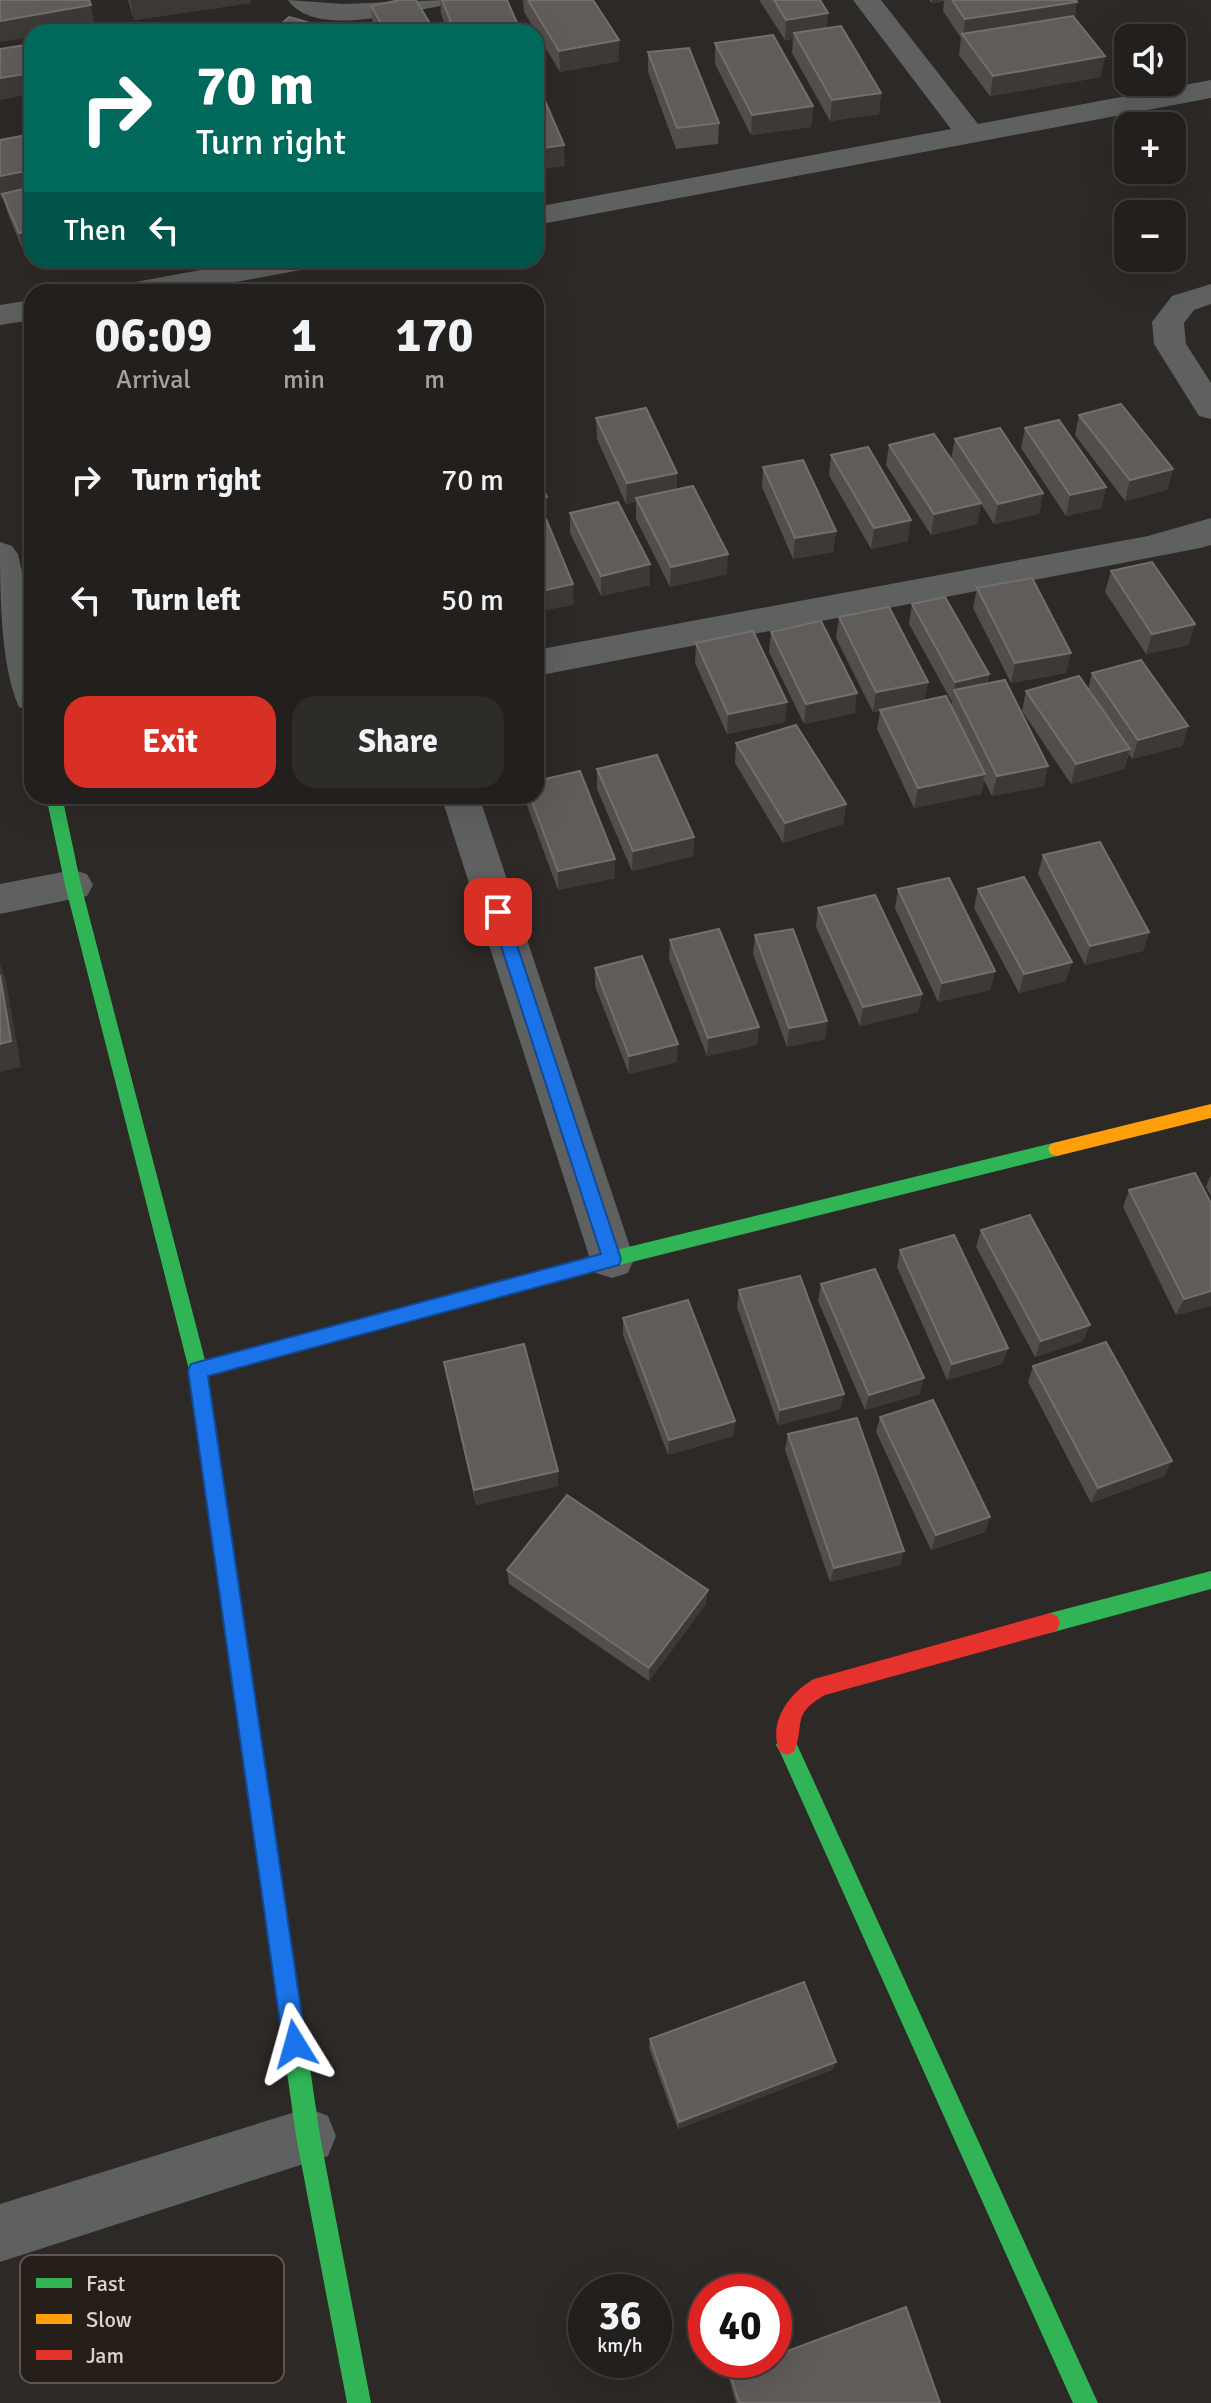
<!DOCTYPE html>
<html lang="en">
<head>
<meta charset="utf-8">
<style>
  body { margin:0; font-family:Signika,sans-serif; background:#2e2c29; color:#f1f3f6; height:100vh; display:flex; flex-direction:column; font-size:30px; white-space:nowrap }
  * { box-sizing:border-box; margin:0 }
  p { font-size:26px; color:#a2a2a3 }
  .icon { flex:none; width:44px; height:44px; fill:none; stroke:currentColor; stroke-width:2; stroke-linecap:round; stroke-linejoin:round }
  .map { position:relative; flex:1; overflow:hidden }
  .drawer { position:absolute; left:24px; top:284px; width:520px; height:520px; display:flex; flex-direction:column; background:#221f1c; border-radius:24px; box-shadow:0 8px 32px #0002,0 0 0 2px #3f3d3b }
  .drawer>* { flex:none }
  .banner { position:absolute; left:24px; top:24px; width:520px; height:244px; border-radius:24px; box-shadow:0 8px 32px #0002,0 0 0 2px #3f3d3b; background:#00695c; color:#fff; overflow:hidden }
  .fabs { position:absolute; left:1114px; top:24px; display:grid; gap:16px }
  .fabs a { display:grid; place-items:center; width:72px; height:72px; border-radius:16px; background:#221f1c; box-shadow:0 8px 32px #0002,0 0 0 2px #3f3d3b; font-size:40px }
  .speed { position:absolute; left:568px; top:2274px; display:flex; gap:16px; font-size:40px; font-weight:700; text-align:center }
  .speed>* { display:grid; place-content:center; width:104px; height:104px; border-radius:50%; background:#221f1c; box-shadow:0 8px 32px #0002,0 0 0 2px #3f3d3b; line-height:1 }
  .speed small { font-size:20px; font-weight:400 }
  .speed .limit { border:12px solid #d22; background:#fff; color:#111 }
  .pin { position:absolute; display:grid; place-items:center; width:68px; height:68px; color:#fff; margin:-34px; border-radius:16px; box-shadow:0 4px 12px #0006 }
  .me { position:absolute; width:88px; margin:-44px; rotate:352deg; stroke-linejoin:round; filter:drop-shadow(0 0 6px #0008) }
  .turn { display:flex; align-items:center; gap:28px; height:168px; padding:0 40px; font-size:36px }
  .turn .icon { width:104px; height:104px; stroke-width:2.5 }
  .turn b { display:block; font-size:56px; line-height:68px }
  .then { display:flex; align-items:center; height:76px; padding:0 40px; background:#0003; gap:16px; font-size:30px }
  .eta { display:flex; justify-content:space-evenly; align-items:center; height:136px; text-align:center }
  .eta b { font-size:48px; font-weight:700; line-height:56px }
  .cta { display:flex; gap:16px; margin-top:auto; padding:16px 40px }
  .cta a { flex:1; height:92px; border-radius:24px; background:#d93025; color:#fff; font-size:32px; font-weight:700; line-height:92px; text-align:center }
  .cta a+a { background:#2e2c29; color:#f1f3f6 }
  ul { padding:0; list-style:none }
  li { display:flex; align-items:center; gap:24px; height:120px; padding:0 40px }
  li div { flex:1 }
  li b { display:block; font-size:30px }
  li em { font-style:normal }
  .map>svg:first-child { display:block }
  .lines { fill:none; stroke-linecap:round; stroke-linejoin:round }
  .street { fill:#5f6060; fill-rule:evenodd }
  .fast { fill:#30b455; fill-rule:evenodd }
  .slow { fill:#ff9f0a; fill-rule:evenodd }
  .jam { fill:#e5322d; fill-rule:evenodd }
  .wall { fill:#514e4b }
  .shaded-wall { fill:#3d3936 }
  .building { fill:#605c59; stroke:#736f6c; stroke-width:2 }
  .route { fill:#1a73e8; stroke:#114b97; stroke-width:2 }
  .key { fill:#261e19; stroke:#5c5550; stroke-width:2 }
  .key-label { font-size:22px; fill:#dad4d1 }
</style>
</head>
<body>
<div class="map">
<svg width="1211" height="2403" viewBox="0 0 1211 2403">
  <rect width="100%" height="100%" fill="#2d2926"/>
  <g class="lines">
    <path class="street" d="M288,0L343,4L444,0L440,6L430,8C393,14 314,37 288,0Z
      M853,0H881L978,124L1211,80V98L536,225V207L951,129Z
      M254,260H322L317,267L306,269L182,292H114L119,285L130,283Z
      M1211,284V304L1194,310L1184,323L1186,344L1211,383V419L1199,416L1154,344L1152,322L1172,296Z
      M32,300V320L0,325V305Z
      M1211,518V545L1200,548L536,676V650L1148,536Z
      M0,542L12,546L18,554L32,617V711L19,707C0,665 0,590 0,542Z
      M441,796H479L634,1259L628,1273L612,1278L596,1273L590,1259Z
      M73,870L87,874L93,885L87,896L0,914V884Z
      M308,2108L328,2116L336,2136L328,2156L0,2262V2204Z"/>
    <path class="fast" d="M46,796H62L81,885L205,1360L612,1251L1057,1142L1063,1144L1066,1149L1063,1154L1057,1156L612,1267L208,1376L234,1552L231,1559L224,1561L217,1559L214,1552L189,1370L65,885Z
      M1211,1571V1589L1050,1633L1043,1630L1040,1623L1043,1616L1050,1613Z
      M787,1735L794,1738L1098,2403H1073L780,1752L776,1745L780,1738Z
      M259,1786L267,1790L270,1797L320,2136L371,2403H347L296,2136L248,1797L251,1790Z"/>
    <path class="slow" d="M1211,1104V1118L1057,1156L1051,1154L1048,1149L1051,1144L1057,1142Z"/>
    <path class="jam" d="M224,1543L231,1545L234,1552L270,1797L267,1804L259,1808L251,1804L248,1797L214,1552L217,1545Z
      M1050,1613L1057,1616L1060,1623L1057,1630L1050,1633L825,1695C790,1715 806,1724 794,1752L787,1755L780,1752C767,1723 789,1693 814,1679Z"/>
  </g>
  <path class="wall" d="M128,0H250L251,3L134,20Z
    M440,0H507L521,32H448L441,14Z
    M523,0H593L619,40V61L560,72L524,12Z
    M759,0H820L827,28L881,93L879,114L830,121L792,53L793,39L785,40Z
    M929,0H1076L1075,18L1101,77L990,96L959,55L961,38L943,11L944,1L932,3Z
    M371,6L435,32H376L373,26Z
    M715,43L813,106L811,127L751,135L715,64Z
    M648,52L719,123L718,144L676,149L648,72Z
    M32,134V252L24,253L8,214L3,197L0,198Z
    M1079,415L1173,469L1167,490L1125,501L1075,435Z
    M596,418L677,490L727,574L670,587L636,519V502L626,504L597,439Z
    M1025,428L1106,487L1101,508L1066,516L1021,448Z
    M955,439L1043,493L1039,514L994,524L981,504L977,524L931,535L886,465L889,445L951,459Z
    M831,455L908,541L871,549L829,475Z
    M763,467L836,531L833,552L793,559L762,487Z
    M570,513L650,564V585L601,596L570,533Z
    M1111,571L1189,645L1146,654L1105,592Z
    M977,588L1066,673L1011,683L973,608Z
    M912,604L989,674L987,684L1044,786L992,796L984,780L981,794L914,808L877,729L880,711L873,712L836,638L839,617L928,682L924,701L951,706L952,702L909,624Z
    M771,632L855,713L804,724L769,652Z
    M696,643L785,722L727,734L695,663Z
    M1092,673L1188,726L1182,746L1132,759L1129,754L1124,769L1071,784L1022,711L1026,691L1088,690Z
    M736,743L846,804L843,824L783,843L735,763Z
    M597,769L694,837L693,856L632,871L597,789Z
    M526,796H536L615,859V878L558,890L526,803Z
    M1043,855L1149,932L1143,951L1085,965L1038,874Z
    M898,889L995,971L990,990L938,1002L895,908Z
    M978,889L1066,981L1019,993L974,908Z
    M818,908L922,994L918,1012L860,1026L816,927Z
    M755,935L827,1021L825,1039L787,1047L753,954Z
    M670,940L759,1027L757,1045L707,1056L669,959Z
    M595,968L677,1062L629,1074L595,986Z
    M1211,1175V1196L1206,1187Z
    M1129,1190L1211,1203V1306L1176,1315L1123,1207Z
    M981,1230L1083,1341L1035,1357L976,1247Z
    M900,1250L1008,1348L1002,1364L947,1380L897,1267Z
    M821,1284L920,1394L865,1410L818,1301Z
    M739,1290L844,1394L840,1409L778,1425L737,1307Z
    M623,1318L735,1421L733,1436L668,1455L623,1335Z
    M444,1362L558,1486L476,1505L447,1378Z
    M1033,1366L1172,1461L1164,1476L1091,1503L1028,1382Z
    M880,1417L990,1517L985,1532L931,1550L876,1432Z
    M788,1434L900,1565L830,1582L785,1450Z
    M507,1570L706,1604L649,1681L509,1584Z
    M650,2039L836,2062L832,2070L678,2129L649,2048Z
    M730,2373L940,2403H736L728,2376Z"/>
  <path class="shaded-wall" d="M130,0H250L251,3L134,20Z
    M932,0H944L932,3Z
    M1077,2L1074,23L963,35L965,19Z
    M91,5L95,26L59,32H32V37L0,42V21Z
    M828,13L826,33H794L793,39L785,40L786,20Z
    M310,23L311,32H300Z
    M619,40V61L560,72L559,51Z
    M1105,56L1101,77L990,96L993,76Z
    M32,73V94L0,100V78Z
    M881,93L879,114L830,121L832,100Z
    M813,106L811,127L751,135L752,115Z
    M564,145L565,166L536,170V149Z
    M32,170V192L0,198V176Z
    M32,230V252L24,253L19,233Z
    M1173,469L1167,490L1125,501L1130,480Z
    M677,473V494L636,498V502L626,504L627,483Z
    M1106,487L1101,508L1066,516L1070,495Z
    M1043,493L1039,514L994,524L998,504Z
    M547,497V517L536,520V499Z
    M981,503L977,524L931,535L934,514Z
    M911,520L908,541L871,549L874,528Z
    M836,531L833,552L793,559L795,538Z
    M728,554L727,574L670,587L671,567Z
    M650,564V585L601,596V576Z
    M573,584L574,605L537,612V592Z
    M1195,624L1189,645L1146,654L1152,634Z
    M1071,653L1066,673L1011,683L1015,663Z
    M989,674L984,694L954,690L952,702L955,682Z
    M928,682L924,702L873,712L876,692Z
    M857,693L855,713L804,724L806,704Z
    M787,702L785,722L727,734L728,714Z
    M1188,726L1182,746L1132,759L1138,740Z
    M1130,749L1124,769L1071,784L1076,764Z
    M1048,766L1044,786L992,796L997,776Z
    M985,774L981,794L914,808L918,788Z
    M846,804L843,824L783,843L785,823Z
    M694,837L693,856L632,871L633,851Z
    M615,859V878L558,890V871Z
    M1149,932L1143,951L1085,965L1090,946Z
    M1072,962L1066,981L1019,993L1024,974Z
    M0,964L6,981L21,1067L0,1072Z
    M995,971L990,990L938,1002L942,983Z
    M922,994L918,1012L860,1026L863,1007Z
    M827,1021L825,1039L787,1047L789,1028Z
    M759,1027L757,1045L707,1056L708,1038Z
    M678,1044L677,1062L629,1074V1056Z
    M1211,1291V1306L1176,1315L1184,1299Z
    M1090,1325L1083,1341L1035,1357L1041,1341Z
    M1008,1348L1002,1364L947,1380L952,1364Z
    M924,1378L920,1394L865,1410L869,1395Z
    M844,1394L840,1409L778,1425L780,1410Z
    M735,1421L733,1436L668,1455L669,1440Z
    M1172,1461L1164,1476L1091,1503L1098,1488Z
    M558,1471V1486L476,1505L474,1490Z
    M990,1517L985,1532L931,1550L936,1535Z
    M904,1551L900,1565L830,1582L834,1568Z
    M708,1590L706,1604L649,1681V1668Z
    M836,2062L832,2070L678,2129L679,2122Z"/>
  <path class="building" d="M0,0H89L91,5L0,21Z
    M400,0H416L435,32H386L371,6Z
    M442,0H507L521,32H455Z
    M528,0H593L619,40L559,51Z
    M774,0H820L828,13L786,20Z
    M952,0H1076L1077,2L965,19Z
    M1073,16L1105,56L993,76L962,34Z
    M289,17L310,23L300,32H272Z
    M841,26L881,93L832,100L794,33Z
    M773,35L813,106L752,115L715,43Z
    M32,44V73L0,78V49Z
    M689,48L719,123L677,128L648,52Z
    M536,80L564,145L536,149Z
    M32,134V170L0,176V140Z
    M32,187V230L19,233L2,194Z
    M1121,404L1173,469L1130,480L1079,415Z
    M646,408L677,473L627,483L596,418Z
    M1059,420L1106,487L1070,495L1025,428Z
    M1000,428L1043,493L998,504L955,439Z
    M934,434L981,503L934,514L889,445Z
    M868,447L911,520L874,528L831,455Z
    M803,460L836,531L795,538L763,467Z
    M536,473L547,497L536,499Z
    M693,486L728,554L671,567L636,498Z
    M618,502L650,564L601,576L570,513Z
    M546,519L573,584L537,592L536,521Z
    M1152,562L1195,624L1152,634L1111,571Z
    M1032,578L1071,653L1015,663L977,588Z
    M945,597L989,674L955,682L912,604Z
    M889,607L928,682L876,692L839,617Z
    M821,621L857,693L806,704L771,632Z
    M753,631L787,702L728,714L696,643Z
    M1141,660L1188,726L1138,740L1092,673Z
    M1079,676L1130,749L1076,764L1026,691Z
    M1005,680L1048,766L997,776L954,690Z
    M946,696L985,774L918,788L880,710Z
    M796,725L846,804L785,823L736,743Z
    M657,755L694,837L633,851L597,769Z
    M580,771L615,859L558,871L530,796H536V781Z
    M1100,842L1149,932L1090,946L1043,855Z
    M1024,877L1072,962L1024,974L978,889Z
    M949,878L995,971L942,983L898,889Z
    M875,895L922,994L863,1007L818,908Z
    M719,929L759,1027L708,1038L670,940Z
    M793,929L827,1021L789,1028L755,935Z
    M642,956L678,1044L629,1056L595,968Z
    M0,975L11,1041L0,1044Z
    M1195,1173L1211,1203V1291L1184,1299L1129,1190Z
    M1030,1215L1090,1325L1041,1341L981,1230Z
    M954,1235L1008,1348L952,1364L900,1250Z
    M875,1269L924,1378L869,1395L821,1284Z
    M800,1276L844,1394L780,1410L739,1290Z
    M688,1300L735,1421L669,1440L623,1318Z
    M1106,1342L1172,1461L1098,1488L1033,1366Z
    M524,1344L558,1471L474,1490L444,1362Z
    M933,1400L990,1517L936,1535L880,1417Z
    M857,1418L904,1551L834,1568L788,1434Z
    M567,1495L708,1590L649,1668L507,1570Z
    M804,1982L836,2062L679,2122L650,2039Z
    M906,2307L940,2403H739L730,2373L764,2360H774V2356Z"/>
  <path class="route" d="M498,905L506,912L621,1259L619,1265L208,1376L306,2044L303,2052L295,2056L286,2052L283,2044L188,1370L191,1364L198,1362L601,1254L490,912Z"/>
  <rect x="20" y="2255" width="264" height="128" rx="12" class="key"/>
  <rect x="36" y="2278" width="36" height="10" fill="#30b455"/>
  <rect x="36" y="2314" width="36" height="10" fill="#ff9f0a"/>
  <rect x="36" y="2350" width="36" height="10" fill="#e5322d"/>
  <g class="key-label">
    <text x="86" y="2291">Fast</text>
    <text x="86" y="2327">Slow</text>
    <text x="86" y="2363">Jam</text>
  </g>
</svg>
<div class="fabs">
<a><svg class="icon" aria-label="sound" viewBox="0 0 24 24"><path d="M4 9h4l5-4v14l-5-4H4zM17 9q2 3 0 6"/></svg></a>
<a>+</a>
<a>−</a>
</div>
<div class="speed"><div>36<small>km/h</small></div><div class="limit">40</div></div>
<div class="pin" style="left:498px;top:912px;background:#d93025"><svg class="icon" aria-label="arrive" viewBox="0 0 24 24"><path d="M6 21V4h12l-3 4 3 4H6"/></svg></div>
<svg class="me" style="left:295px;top:2044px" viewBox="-20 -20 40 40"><path d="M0-17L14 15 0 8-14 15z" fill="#1a73e8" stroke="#fff" stroke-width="4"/></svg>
<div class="banner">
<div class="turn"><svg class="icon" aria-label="right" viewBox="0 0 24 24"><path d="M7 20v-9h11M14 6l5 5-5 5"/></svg><div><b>70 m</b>Turn right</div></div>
<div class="then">Then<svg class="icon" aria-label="left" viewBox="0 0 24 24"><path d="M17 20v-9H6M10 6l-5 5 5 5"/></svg></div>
</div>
<section class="drawer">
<div class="eta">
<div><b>06:09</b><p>Arrival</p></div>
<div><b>1</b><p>min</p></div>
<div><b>170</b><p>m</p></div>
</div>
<ul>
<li><svg class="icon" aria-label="right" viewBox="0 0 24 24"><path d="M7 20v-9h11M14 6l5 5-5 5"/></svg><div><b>Turn right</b></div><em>70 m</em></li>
<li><svg class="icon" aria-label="left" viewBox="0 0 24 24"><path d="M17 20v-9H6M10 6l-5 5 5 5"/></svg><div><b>Turn left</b></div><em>50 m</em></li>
</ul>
<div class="cta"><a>Exit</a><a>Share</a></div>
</section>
</div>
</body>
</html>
